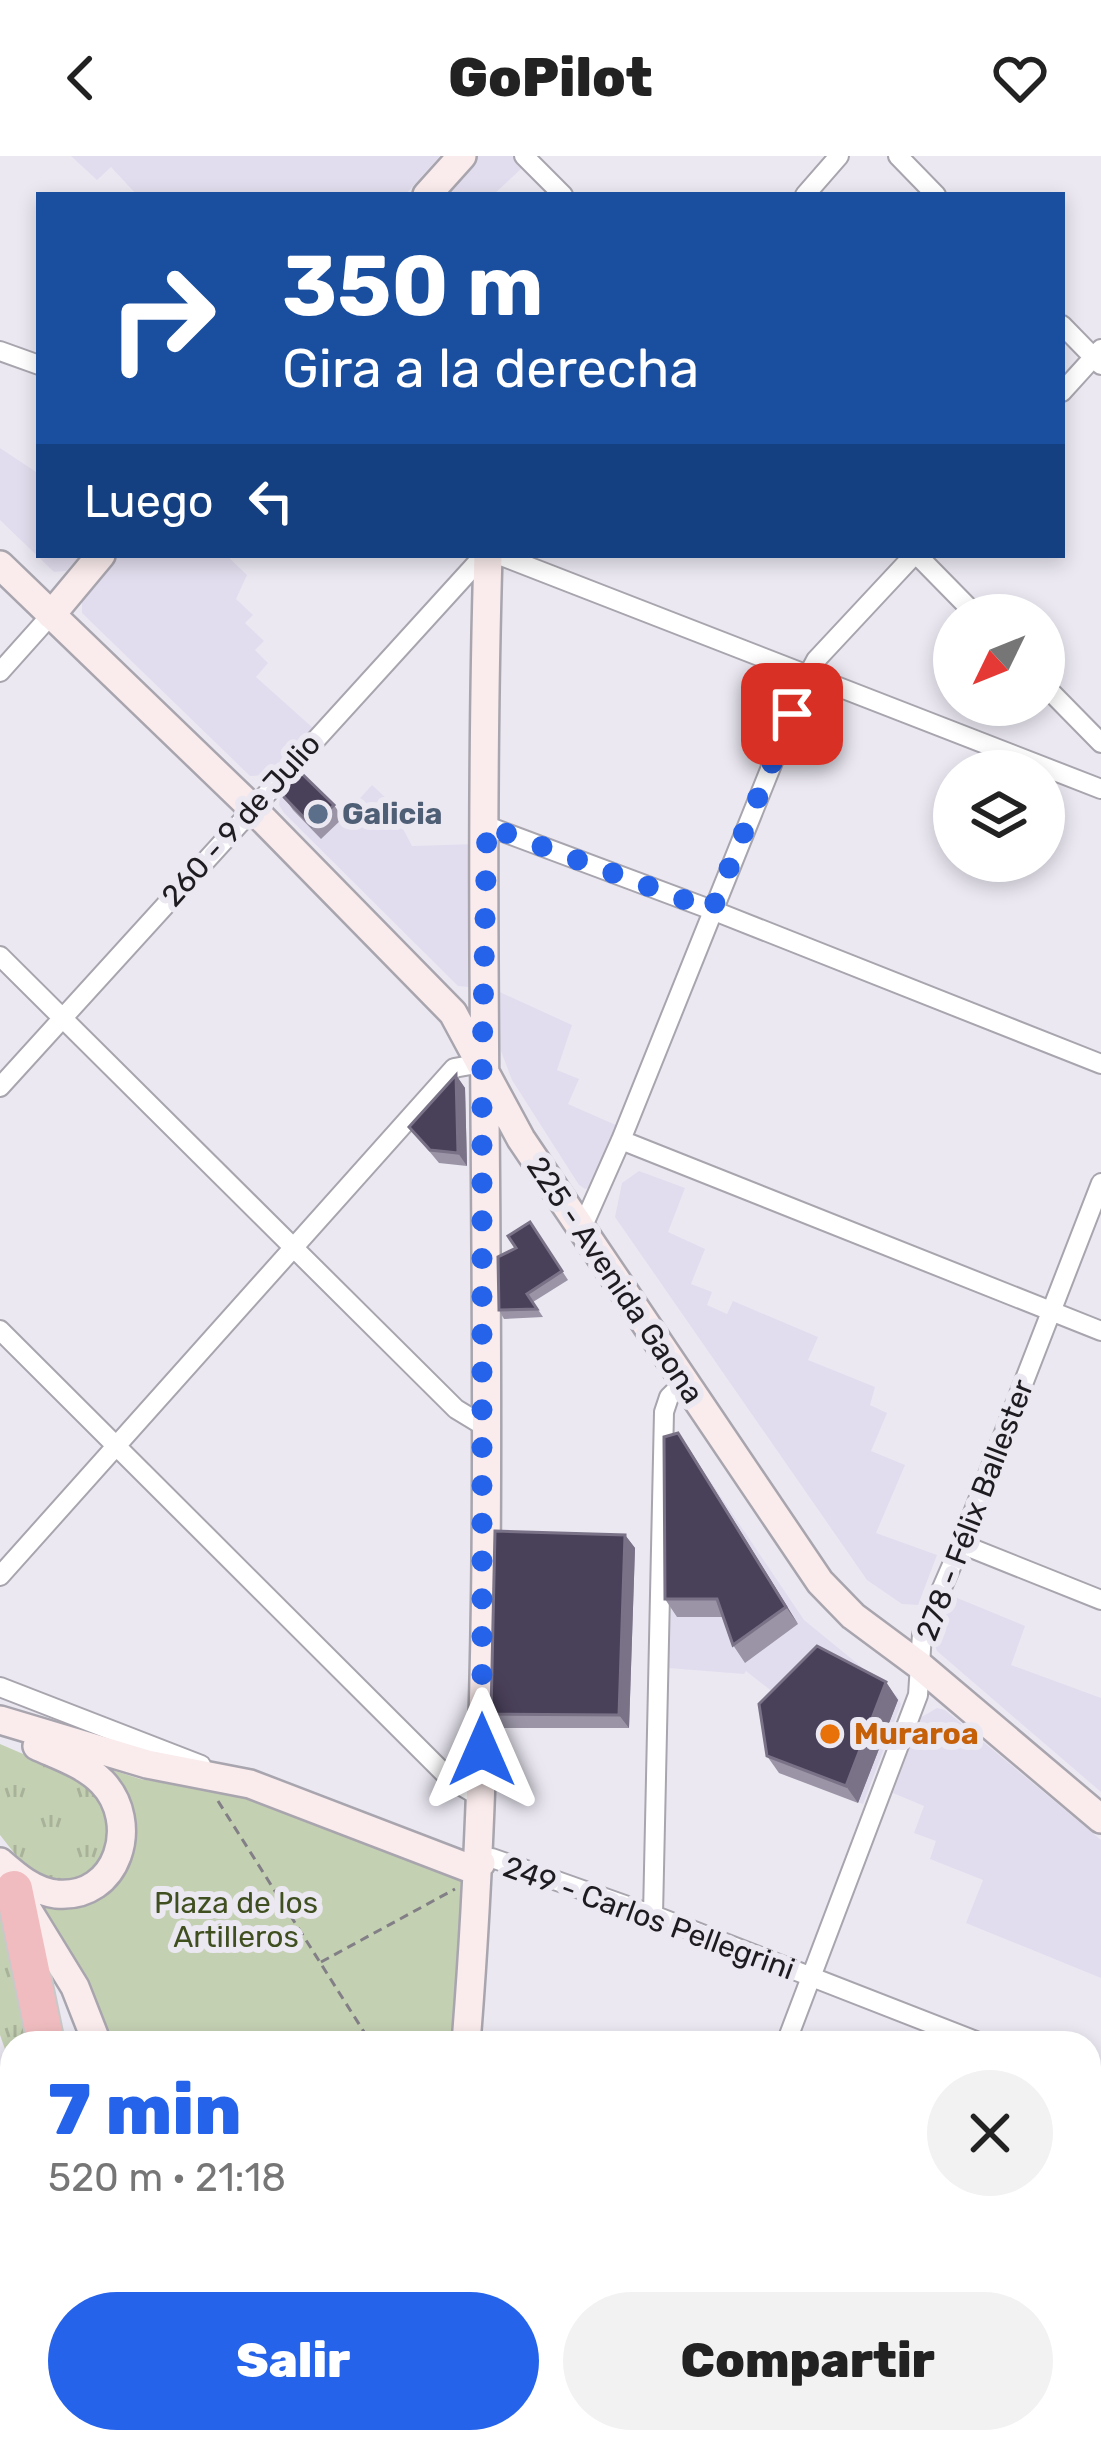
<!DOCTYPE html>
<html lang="es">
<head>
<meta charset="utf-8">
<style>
  body { margin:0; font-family:Rubik,sans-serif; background:#f2f2f2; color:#222; height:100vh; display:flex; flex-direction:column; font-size:45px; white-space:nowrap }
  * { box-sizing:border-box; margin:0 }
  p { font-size:39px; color:#767676 }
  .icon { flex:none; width:66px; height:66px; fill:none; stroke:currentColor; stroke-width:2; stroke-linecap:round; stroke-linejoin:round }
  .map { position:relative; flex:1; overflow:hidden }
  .side { position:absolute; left:0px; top:1875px; width:1101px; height:423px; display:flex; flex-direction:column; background:#fff; border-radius:36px 36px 0 0; box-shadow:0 6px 18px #0003 }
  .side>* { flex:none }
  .top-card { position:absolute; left:36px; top:36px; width:1029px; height:366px; border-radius:0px; box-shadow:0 6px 18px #0003; background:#1a4fa0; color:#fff; overflow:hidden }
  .needle { width:78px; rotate:227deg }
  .buttons { position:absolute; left:933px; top:438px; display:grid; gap:24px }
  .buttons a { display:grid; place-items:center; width:132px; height:132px; border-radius:50%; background:#fff; box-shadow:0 6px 18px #0003; font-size:60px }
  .pin { position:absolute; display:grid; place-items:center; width:102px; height:102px; color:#fff; margin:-51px; border-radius:24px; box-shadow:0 6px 18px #0006 }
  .me { position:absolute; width:132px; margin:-66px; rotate:0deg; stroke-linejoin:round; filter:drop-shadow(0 0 9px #0008) }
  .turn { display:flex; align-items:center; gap:42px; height:252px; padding:0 48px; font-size:54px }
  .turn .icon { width:156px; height:156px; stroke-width:2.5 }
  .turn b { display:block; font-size:84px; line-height:102px }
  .then { display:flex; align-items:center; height:114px; padding:0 48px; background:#0003; gap:24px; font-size:45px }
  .round { display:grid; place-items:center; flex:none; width:126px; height:126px; border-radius:63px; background:#f2f2f2 }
  .head { display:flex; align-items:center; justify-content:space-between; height:204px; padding:0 48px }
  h1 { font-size:72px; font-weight:800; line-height:90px; color:#2563eb }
  .primary-button { display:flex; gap:24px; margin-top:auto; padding:24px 48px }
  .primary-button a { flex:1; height:138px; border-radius:72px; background:#2563eb; color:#fff; font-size:48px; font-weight:800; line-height:138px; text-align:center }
  .primary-button a+a { background:#f2f2f2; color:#222 }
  header { display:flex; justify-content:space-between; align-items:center; height:156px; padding:0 48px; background:#fff; font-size:54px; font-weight:800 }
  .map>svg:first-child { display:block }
  .built { fill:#e2ddee }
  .grass { fill:url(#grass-tufts) }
  .park { fill:#c4d0b2 }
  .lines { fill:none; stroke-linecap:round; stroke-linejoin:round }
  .street-casing { stroke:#a8a5ae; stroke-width:22 }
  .secondary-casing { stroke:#a8a5ae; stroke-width:32 }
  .highway-casing { stroke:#c9c9c9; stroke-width:40 }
  .path { stroke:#827f86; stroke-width:3; stroke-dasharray:9 6; stroke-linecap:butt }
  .street { stroke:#fff; stroke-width:18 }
  .secondary { stroke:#faebec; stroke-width:27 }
  .highway { stroke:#f0bcbf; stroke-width:36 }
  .wall { fill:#9a94a6 }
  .shaded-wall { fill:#7a7287 }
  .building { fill:#494059; stroke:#7a7287; stroke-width:3 }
  .route { stroke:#2563eb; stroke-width:21; stroke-dasharray:0 37.8 }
  .service-dot { fill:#5c6f8a; stroke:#ebe8f2; stroke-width:4.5 }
  .food-dot { fill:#e8710a; stroke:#ebe8f2; stroke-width:4.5 }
  .labels { text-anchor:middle; stroke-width:12; stroke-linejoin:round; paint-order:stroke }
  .service-label { font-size:30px; font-weight:bold; fill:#4e5e75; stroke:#ebe8f2; text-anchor:start }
  .street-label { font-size:30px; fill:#1e1c20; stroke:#ebe8f2 }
  .food-label { font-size:30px; font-weight:bold; fill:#c56008; stroke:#ebe8f2; text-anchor:start }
  .park-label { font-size:30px; fill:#3f4f1f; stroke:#ebe8f2 }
</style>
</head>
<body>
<header><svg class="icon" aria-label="back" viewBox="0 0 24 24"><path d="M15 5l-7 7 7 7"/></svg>GoPilot<svg class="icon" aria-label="heart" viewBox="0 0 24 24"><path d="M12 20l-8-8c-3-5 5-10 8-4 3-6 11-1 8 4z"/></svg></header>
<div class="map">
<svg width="1101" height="2297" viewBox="0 0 1101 2297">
  <defs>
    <pattern id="grass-tufts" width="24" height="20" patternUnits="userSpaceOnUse" patternTransform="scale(3)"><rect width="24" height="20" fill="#c4d0b2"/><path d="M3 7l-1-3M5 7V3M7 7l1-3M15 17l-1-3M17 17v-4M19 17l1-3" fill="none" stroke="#a8b299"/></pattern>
  </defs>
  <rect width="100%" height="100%" fill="#ebe8f2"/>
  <path class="built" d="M71,0H440L405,39H137L111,11L97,24Z
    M476,0H512L523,11L493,39H441Z
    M0,292L39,318V399H81L66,415L54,416L0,364Z
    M119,399H226L247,419L236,443L253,459L245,467L264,485L255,494L268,507L256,521L313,572L267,619L250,620L82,457V440Z
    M296,616L343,661L372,629L388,644L412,690L477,688L474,825L468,831L458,830L284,657L279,649L281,631Z
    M493,833L572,869L557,914L579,923L568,948L618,970L591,1031L585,1033L579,1029L512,924L496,882Z
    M639,1015L685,1032L668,1076L705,1093L691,1128L712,1136L707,1149L727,1158L733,1145L818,1181L808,1204L875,1231L870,1249L887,1257L871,1295L905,1309L876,1377L937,1399L918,1449L902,1448L867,1424L615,1061L622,1027Z
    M688,1292L804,1464L897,1540L901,1548L863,1648L779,1617L777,1590L788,1548L746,1515L744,1518L668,1512L673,1301Z
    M950,1439L1025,1470L1011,1509L1101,1542V1636L937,1495L932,1482Z
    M937,1552L945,1554L1101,1684V1822L966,1767L983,1724L930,1703L936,1685L914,1677L924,1650L893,1637L920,1562Z"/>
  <path class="grass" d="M0,1588L95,1629L111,1651L108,1702L78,1725L53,1727L26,1712L0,1679Z
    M0,1746L36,1887H12V1913L0,1879Z"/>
  <path class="park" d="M109,1613L140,1623L264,1643L464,1722L457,1887H107L29,1737L108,1728Z
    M248,2286H422L421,2297H252Z"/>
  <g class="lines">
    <defs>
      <path id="street" d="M524,0L563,39
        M898,0L936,39
        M805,39L839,0
        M1062,169L1101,209
        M0,195L39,209
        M1062,236L1101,193
        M499,399L1101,633
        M917,399L976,459
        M0,516L51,459
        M1044,529L1101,587
        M487,670L712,754L1101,908
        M0,800L456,1253L484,1270
        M0,931L484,399
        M621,984L1101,1175
        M582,1072L621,984L808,519L816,504L914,399
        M0,1174L451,1624L482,1642
        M961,1388L1101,1444
        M0,1420L454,912L482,907
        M0,1531L201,1609
        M481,1707L492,1702L653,1759L981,1887
        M653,1759L664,1256L669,1241L683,1227
        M786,1887L918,1539L922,1478L961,1388L1101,1027
        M1089,1928L1101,1933
        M1089,2195L1101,2200
        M636,2286L665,2297"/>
      <path id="secondary" d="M427,39L462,0
        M0,409L251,651L453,857L521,983L820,1426L853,1460L919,1509L1101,1663
        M51,459L101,399
        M0,1564L147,1608L250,1628L469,1712L481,1707
        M0,1706C16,1720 33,1735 56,1738C119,1744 141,1666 102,1626C84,1608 59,1600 37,1590
        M21,1743L75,1831L97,1887
        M466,1887C506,1393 473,895 488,399
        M236,2286L240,2297
        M433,2297L434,2286"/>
      <path id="highway" d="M14,1733L46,1887
        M0,1953L12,1986
        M0,2106L12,2140
        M0,2189L12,2216
        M42,2286L47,2297
        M124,2286L129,2297"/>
    </defs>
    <use href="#street" class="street-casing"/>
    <use href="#secondary" class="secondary-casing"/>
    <use href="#highway" class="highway-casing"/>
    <path class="path" d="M218,1645L371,1887
      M321,1806L455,1733"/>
    <use href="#street" class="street"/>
    <use href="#secondary" class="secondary"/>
    <use href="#highway" class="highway"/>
  </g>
  <path class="wall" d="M284,641L334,649L343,662L321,683L293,654Z
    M456,919L465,932L467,1010L439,1007L409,971Z
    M530,1066L568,1124L533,1146L543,1161L504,1163L499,1154L516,1092Z
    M678,1277L798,1468L745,1507L733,1489L723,1461H677L665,1443Z
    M625,1379L635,1392L629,1572H500L491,1558Z
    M886,1526L898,1544L858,1647L779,1617L767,1600Z"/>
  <path class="shaded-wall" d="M456,919L465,932L467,1010L458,997Z
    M678,1277L690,1294L798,1468L786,1451Z
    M625,1379L635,1392L629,1572L619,1559Z
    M886,1526L898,1544L858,1647L846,1630Z"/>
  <path class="building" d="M297,613L334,649L312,670L284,641L282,628Z
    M456,919L458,997L430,994L409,971Z
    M530,1066L562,1115L527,1138L537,1153L499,1154L498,1101L516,1092L508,1080Z
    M678,1277L786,1451L733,1489L717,1443H665L664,1281Z
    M495,1375L625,1379L619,1559L491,1558Z
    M817,1490L886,1526L846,1630L767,1600L759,1548Z"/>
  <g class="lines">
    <path class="route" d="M482,1594V907L487,670L712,754L792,558"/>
  </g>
  <circle class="service-dot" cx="318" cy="658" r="12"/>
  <circle class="food-dot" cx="830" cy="1578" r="12"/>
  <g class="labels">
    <g class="service-label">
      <text x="342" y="668">Galicia</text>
    </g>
    <g class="street-label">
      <text transform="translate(241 664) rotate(-48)" y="10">260 - 9 de Julio</text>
      <text transform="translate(615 1124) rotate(56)" y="10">225 - Avenida Gaona</text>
      <text transform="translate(975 1354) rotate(-69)" y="10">278 - Félix Ballester</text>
      <text transform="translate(649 1762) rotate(20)" y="10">249 - Carlos Pellegrini</text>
    </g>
    <g class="food-label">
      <text x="854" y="1588">Muraroa</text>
    </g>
    <g class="park-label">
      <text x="236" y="1757">Plaza de los<tspan x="236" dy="34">Artilleros</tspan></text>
    </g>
  </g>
</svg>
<div class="buttons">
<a><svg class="needle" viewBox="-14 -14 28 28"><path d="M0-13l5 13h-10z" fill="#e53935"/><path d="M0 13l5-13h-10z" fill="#767676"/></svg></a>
<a><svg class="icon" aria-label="layers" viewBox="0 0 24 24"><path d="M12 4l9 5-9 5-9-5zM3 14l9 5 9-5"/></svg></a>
</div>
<div class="pin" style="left:792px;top:558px;background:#d93025"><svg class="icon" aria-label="arrive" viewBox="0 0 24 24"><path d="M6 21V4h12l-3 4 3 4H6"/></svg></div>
<svg class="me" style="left:482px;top:1594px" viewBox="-20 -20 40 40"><path d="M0-17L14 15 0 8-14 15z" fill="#2563eb" stroke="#fff" stroke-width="4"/></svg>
<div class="top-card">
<div class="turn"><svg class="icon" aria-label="right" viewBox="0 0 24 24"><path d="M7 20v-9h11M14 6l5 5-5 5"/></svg><div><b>350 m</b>Gira a la derecha</div></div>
<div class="then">Luego<svg class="icon" aria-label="left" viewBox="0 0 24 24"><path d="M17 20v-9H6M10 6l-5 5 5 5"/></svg></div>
</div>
<section class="side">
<div class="head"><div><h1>7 min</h1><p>520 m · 21:18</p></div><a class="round"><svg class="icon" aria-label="close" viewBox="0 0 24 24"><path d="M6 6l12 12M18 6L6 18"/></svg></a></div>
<div class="primary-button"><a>Salir</a><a>Compartir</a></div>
</section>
</div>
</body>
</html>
